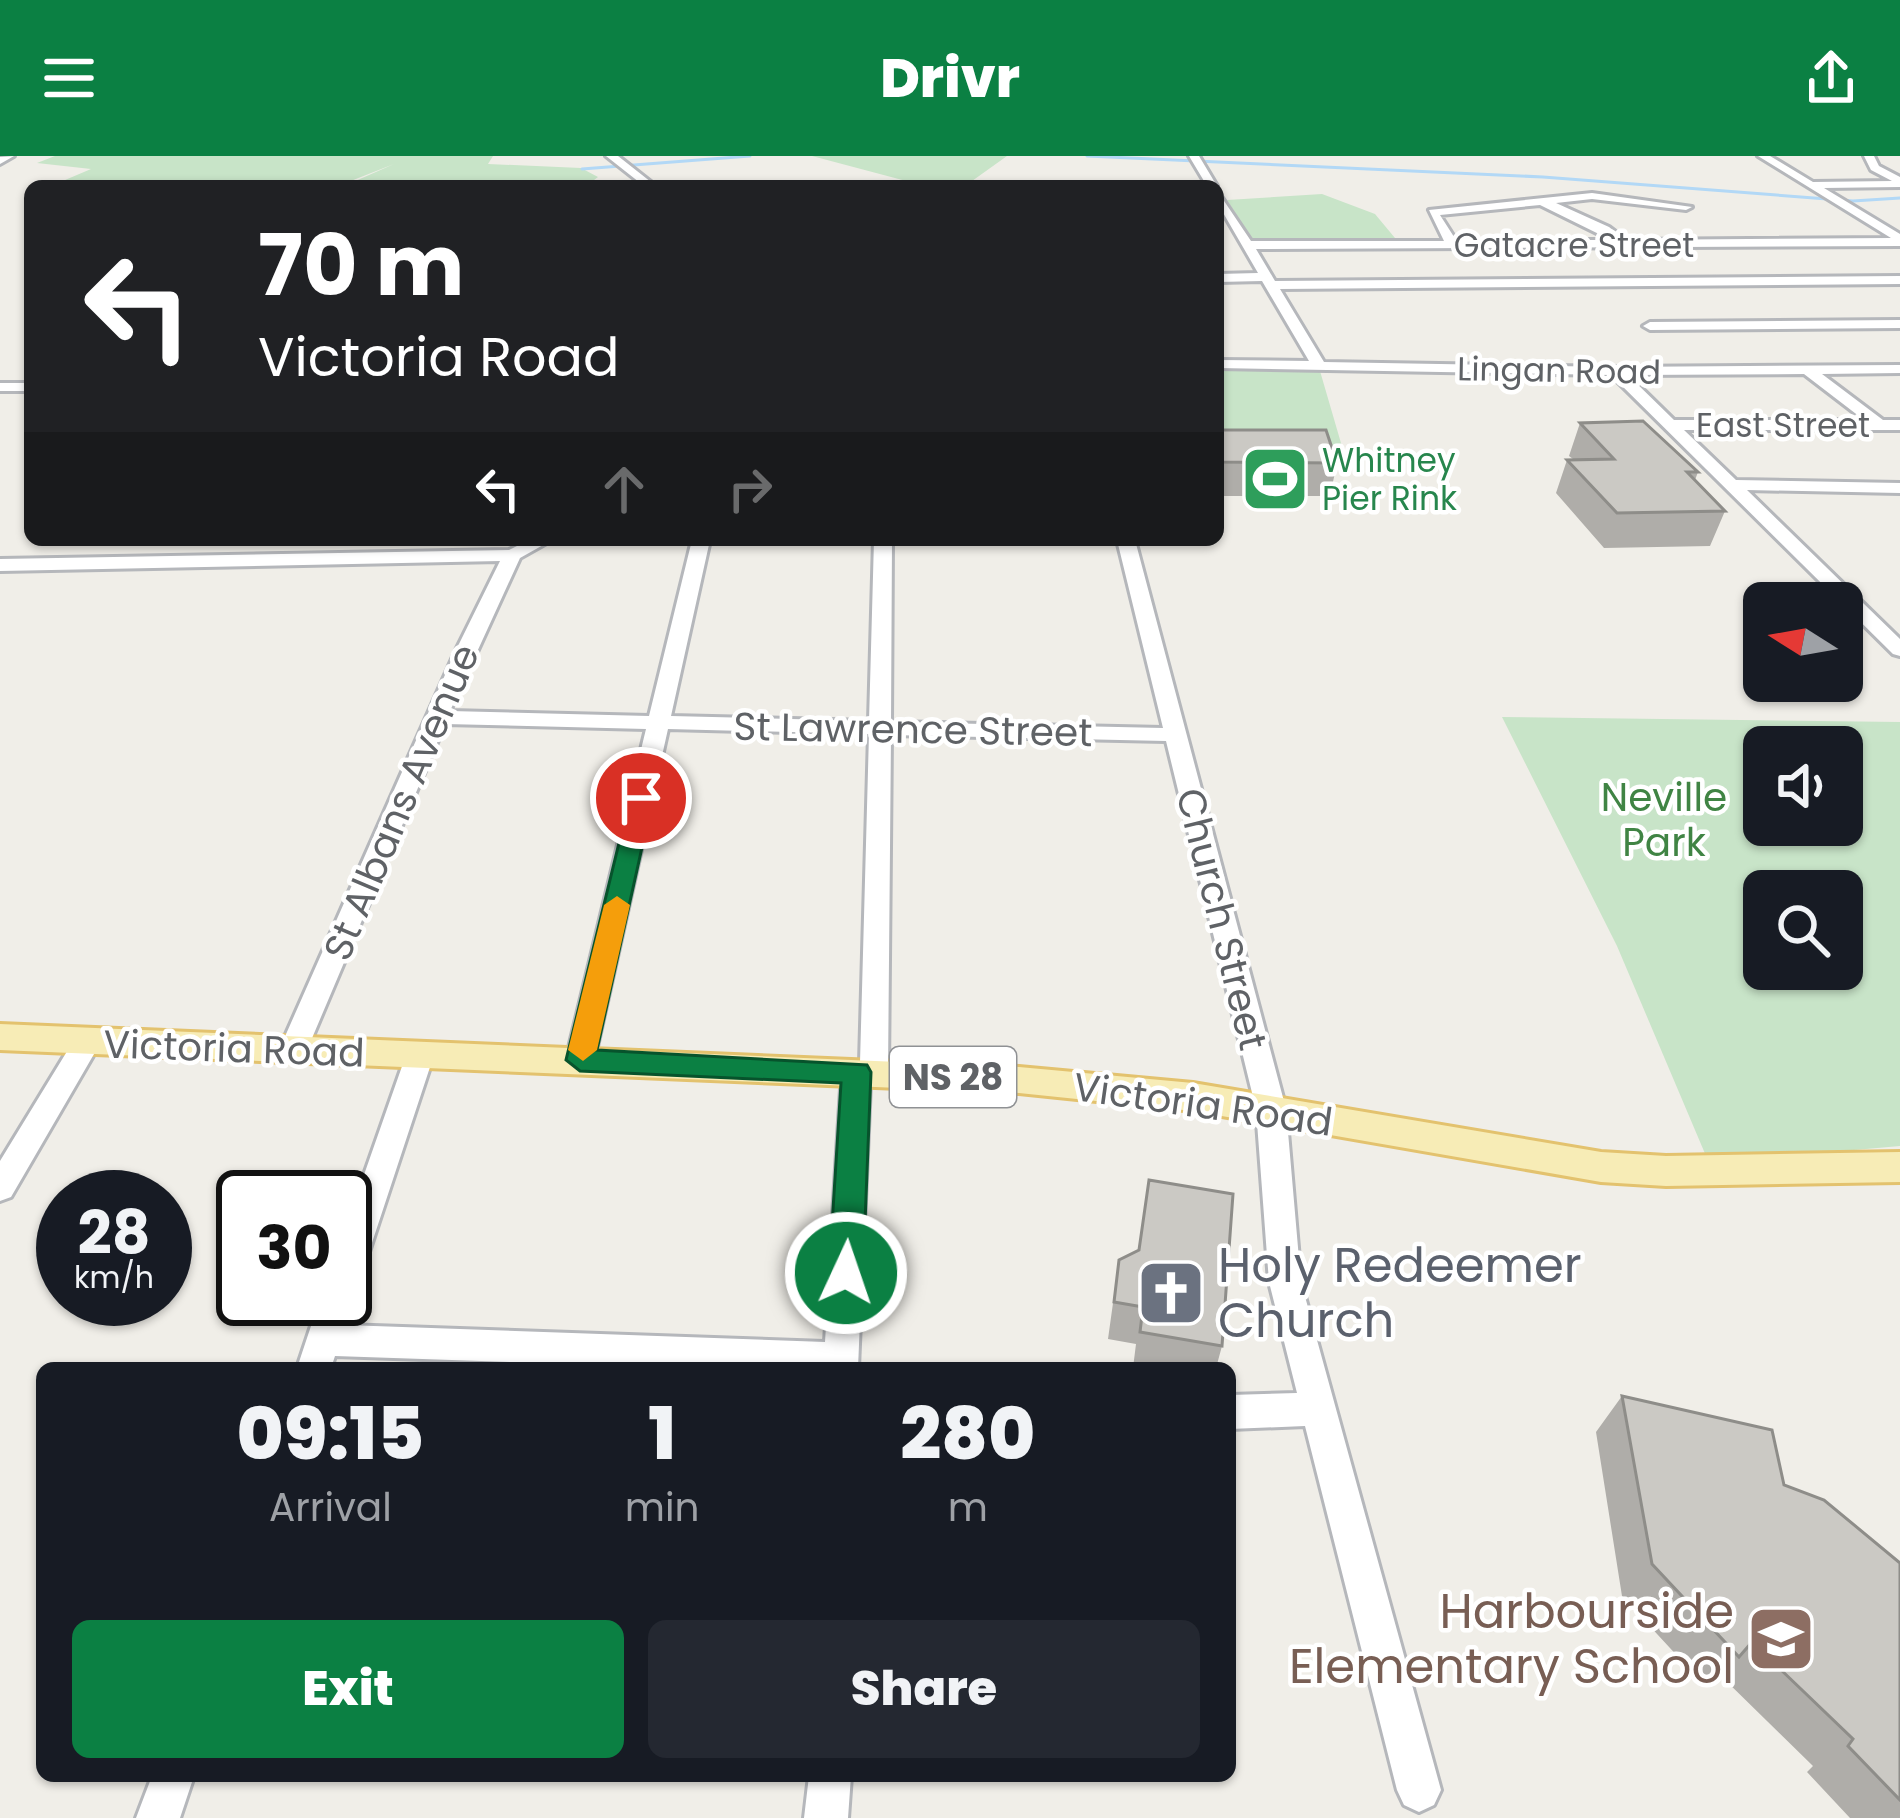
<!DOCTYPE html>
<html lang="en">
<head>
<meta charset="utf-8">
<style>
  body { margin:0; font-family:Poppins,sans-serif; background:#242831; color:#f1f3f6; height:100vh; display:flex; flex-direction:column; font-size:45px; white-space:nowrap }
  * { box-sizing:border-box; margin:0 }
  p { font-size:39px; color:#9ea1a6 }
  .icon { flex:none; width:66px; height:66px; fill:none; stroke:currentColor; stroke-width:2; stroke-linecap:round; stroke-linejoin:round }
  .map { position:relative; flex:1; overflow:hidden }
  .sheet { position:absolute; left:36px; top:1206px; width:1200px; height:420px; display:flex; flex-direction:column; background:#171b24; border-radius:18px; box-shadow:0 3px 9px #0004 }
  .sheet>* { flex:none }
  .banner { position:absolute; left:24px; top:24px; width:1200px; height:366px; border-radius:18px; box-shadow:0 3px 9px #0004; background:#202124; color:#fff; overflow:hidden }
  .needle { width:78px; rotate:281deg }
  .fabs { position:absolute; left:1743px; top:426px; display:grid; gap:24px }
  .fabs a { display:grid; place-items:center; width:120px; height:120px; border-radius:18px; background:#171b24; box-shadow:0 3px 9px #0004; font-size:60px }
  .speed { position:absolute; left:36px; top:1014px; display:flex; gap:24px; font-size:60px; font-weight:700; text-align:center }
  .speed>* { display:grid; place-content:center; width:156px; height:156px; border-radius:50%; background:#171b24; box-shadow:0 3px 9px #0004; line-height:1 }
  .speed small { font-size:30px; font-weight:400 }
  .speed .limit { border:6px solid #111; border-radius:18px; background:#fff; color:#111 }
  .pin { position:absolute; display:grid; place-items:center; width:102px; height:102px; color:#fff; margin:-51px; border:6px solid #fff; border-radius:50%; box-shadow:0 3px 12px #0007 }
  .me { position:absolute; width:132px; margin:-66px; rotate:3deg; stroke-linejoin:round; filter:drop-shadow(0 0 9px #0008) }
  .turn { display:flex; align-items:center; gap:42px; height:252px; padding:0 36px; font-size:54px }
  .turn .icon { width:156px; height:156px; stroke-width:2.5 }
  .turn b { display:block; font-size:84px; line-height:102px }
  .lanes { display:flex; align-items:center; height:114px; padding:0 36px; background:#0003; justify-content:center; gap:60px; direction:ltr }
  .lanes .off { opacity:.35 }
  .eta { display:flex; justify-content:space-evenly; align-items:center; height:204px; text-align:center }
  .eta b { font-size:72px; font-weight:800; line-height:84px }
  .action { display:flex; gap:24px; margin-top:auto; padding:24px 36px }
  .action a { flex:1; height:138px; border-radius:18px; background:#0b8043; color:#fff; font-size:48px; font-weight:800; line-height:138px; text-align:center }
  .action a+a { background:#242831; color:#f1f3f6 }
  header { display:flex; justify-content:space-between; align-items:center; height:156px; padding:0 36px; background:#0b8043; color:#fff; font-size:54px; font-weight:800 }
  .map>svg:first-child { display:block }
  .green { fill:#c8e4c8; fill-rule:evenodd }
  .lines { fill:none; stroke-linecap:round; stroke-linejoin:round }
  .stream { stroke:#b2d8f6; stroke-width:3 }
  .minor-casing { stroke:#b5b7bb; stroke-width:6 }
  .major-casing { stroke:#e3c26e; stroke-width:6 }
  .minor { fill:#fff; fill-rule:evenodd }
  .major { fill:#f7ecb6; fill-rule:evenodd }
  .wall { fill:#afada9 }
  .building { fill:#cbc9c4; stroke:#8e8d89; stroke-width:3 }
  .route { fill:#0b8043; stroke:#07532c; stroke-width:3 }
  .slow { fill:#f59e0b }
  .labels { text-anchor:middle; stroke-width:9; stroke-linejoin:round; paint-order:stroke }
  .far-street-label { font-size:33px; fill:#5f6266; stroke:#fff }
  .far-leisure-label { font-size:33px; fill:#27864d; stroke:#fff; text-anchor:start }
  .shield { fill:#fff; stroke:#8f9194; stroke-width:3 }
  .shield-label { font-size:36px; font-weight:bold; fill:#5f6266 }
  .street-label { font-size:39px; fill:#5f6266; stroke:#fff }
  .park-label { font-size:39px; fill:#408444; stroke:#fff }
  .near-worship-label { font-size:48px; fill:#5b616d; stroke:#fff; text-anchor:start }
  .near-education-label { font-size:48px; fill:#785e54; stroke:#fff; text-anchor:end }
</style>
</head>
<body>
<header><svg class="icon" aria-label="menu" viewBox="0 0 24 24"><path d="M4 6h16M4 12h16M4 18h16"/></svg>Drivr<svg class="icon" aria-label="share" viewBox="0 0 24 24"><path d="M12 15V3M7 8l5-5 5 5M5 13v7h14v-7"/></svg></header>
<div class="map">
<svg width="1900" height="1662" viewBox="0 0 1900 1662">
  <rect width="100%" height="100%" fill="#f0eee8"/>
  <path class="green" d="M55,0H493L488,8L581,12L598,21L586,30H344L394,8L338,30H51L91,13L37,7Z
    M812,0H1007L965,30H925Z
    M1322,38L1375,58L1400,88L1254,87L1227,44Z
    M1218,212L1320,215L1343,294L1218,290Z
    M1502,561L1900,566V990L1709,1007L1617,790ZM1764,591H1842V669H1764ZM1764,735H1842V813H1764Z"/>
  <g class="lines">
    <path class="stream" d="M1087,0L1543,21L1853,45L1900,42
      M582,13L750,0
      M318,30L352,27"/>
    <defs>
      <path id="minor" d="M14,0L0,8V1Z
        M606,0H618L656,30H644Z
        M1189,0H1199L1217,30H1207Z
        M1758,0H1770L1813,26L1892,25L1871,14L1864,0H1874L1879,10L1900,21V31L1824,32L1900,78V90L1256,93L1275,125L1900,120V128L1280,133L1324,206L1615,211L1900,209V217L1822,218L1883,264H1900V274H1684L1736,324L1900,327V337L1747,334L1900,483V500L1893,498L1611,219L1218,212V204L1309,205L1262,125L1218,126V118L1258,117L1218,48V36L1251,85H1444L1429,54L1592,37L1692,51L1686,54L1592,43L1556,47L1609,71L1626,84L1891,82ZM1540,49L1611,84H1456L1440,59ZM1804,218L1864,264H1674L1628,219Z
        M1900,164V172L1650,174L1643,170L1650,166Z
        M0,227H30V235H0Z
        M529,384H552L520,402L450,555L649,560L692,384H710L671,560L869,565L874,384H892L891,566L1163,572L1117,384H1135L1286,953L1301,1126L1441,1634L1434,1649L1419,1656L1404,1649L1397,1634L1305,1270L1230,1273V1239L1297,1237L1269,1126L1256,953L1166,585L891,579L888,917L884,925L870,927L858,1212H684L335,1200L331,1212H297L320,1143H345V1073L406,899L410,892H430L434,899L361,1120L357,1130L349,1133L354,1143L345,1169L825,1186L842,917L846,909L860,907L869,578L668,573L594,904L590,912H570L566,904L646,573L445,568L307,894L303,901H283L279,894L456,494L500,405L0,415V403L509,394Z
        M87,876L97,879L101,886L11,1041L0,1045V1005L77,879Z
        M152,1620H194L180,1662H136Z
        M809,1620H851L848,1662H804Z"/>
      <path id="major" d="M0,868L1019,911L1193,927L1601,996L1666,1000L1900,996V1026L1666,1030L1601,1026L1193,955L1019,937L0,894Z"/>
    </defs>
    <use href="#minor" class="minor-casing"/>
    <use href="#major" class="major-casing"/>
    <use href="#minor" class="minor"/>
    <use href="#major" class="major"/>
  </g>
  <path class="wall" d="M1580,267L1698,316L1695,324L1725,355L1710,390L1604,392L1556,337L1567,304L1573,303L1569,300Z
    M1218,274L1337,307L1330,340H1218Z
    M1149,1024L1222,1190L1216,1212H1133L1136,1188L1108,1183L1119,1104L1138,1095Z
    M1622,1240L1784,1329L1900,1407V1662H1850L1807,1616L1813,1610L1719,1518L1705,1530L1622,1440L1596,1276Z"/>
  <path class="building" d="M1643,265L1698,316H1687L1725,355L1617,357L1567,304L1614,303L1580,267Z
    M1218,274H1326L1337,307L1218,306Z
    M1149,1024L1233,1038L1222,1190L1140,1176L1143,1151L1114,1146L1119,1104L1139,1094Z
    M1622,1240L1772,1274L1784,1329L1824,1344L1900,1407V1644L1848,1590L1853,1583L1752,1486L1739,1501L1652,1408Z"/>
  <path class="route" d="M641,635L653,642L597,894L867,909L871,916L863,1117L858,1127L846,1131L834,1127L829,1117L841,927L580,915L566,904L630,642Z"/>
  <path class="slow" d="M617,740L630,749L597,894L583,905L568,894L604,749Z"/>
  <defs>
    <symbol id="stadium-square" viewBox="-11 -11 22 22"><rect x="-9" y="-9" width="18" height="18" rx="4" fill="#2e9e5b" stroke="#fff"/><path d="M0-5a6.5 5 0 1 0 0 10a6.5 5 0 1 0 0-10ZM-3.5-1.8h7v3.6h-7Z" fill="#fff"/></symbol>
    <symbol id="church-square" viewBox="-11 -11 22 22"><rect x="-9" y="-9" width="18" height="18" rx="4" fill="#6b7280" stroke="#fff"/><path d="M-1.2-6h2.4v3.5h3.3v2.4h-3.3V6h-2.4V-.1h-3.3v-2.4h3.3Z" fill="#fff"/></symbol>
    <symbol id="school-square" viewBox="-11 -11 22 22"><rect x="-9" y="-9" width="18" height="18" rx="4" fill="#8d6e63" stroke="#fff"/><path d="M0-5L7-2L0 1L-7-2ZM-4 1L0 2.5L4 1V4Q0 6-4 4Z" fill="#fff"/></symbol>
  </defs>
  <g fill-rule="evenodd">
    <use href="#stadium-square" x="1237" y="285" width="76" height="76"/>
    <use href="#church-square" x="1133" y="1099" width="76" height="76"/>
    <use href="#school-square" x="1743" y="1445" width="76" height="76"/>
  </g>
  <g class="labels">
    <g class="far-street-label">
      <text x="1574" y="101">Gatacre Street</text>
      <text transform="translate(1559 214) rotate(1)" y="12">Lingan Road</text>
      <text x="1783" y="281">East Street</text>
    </g>
    <g class="far-leisure-label">
      <text x="1322" y="316">Whitney<tspan x="1322" dy="38">Pier Rink</tspan></text>
    </g>
    <rect class="shield" x="890" y="891" width="126" height="60" rx="9"/>
    <g class="shield-label">
      <text x="953" y="934">NS 28</text>
    </g>
    <g class="street-label">
      <text transform="translate(913 573) rotate(1)" y="14">St Lawrence Street</text>
      <text transform="translate(401 646) rotate(-67)" y="14">St Albans Avenue</text>
      <text transform="translate(1222 763) rotate(76)" y="14">Church Street</text>
      <text transform="translate(234 892) rotate(2)" y="14">Victoria Road</text>
      <text transform="translate(1203 948) rotate(8)" y="14">Victoria Road</text>
    </g>
    <g class="park-label">
      <text x="1664" y="655">Neville<tspan x="1664" dy="45">Park</tspan></text>
    </g>
    <g class="near-worship-label">
      <text x="1218" y="1126">Holy Redeemer<tspan x="1218" dy="55">Church</tspan></text>
    </g>
    <g class="near-education-label">
      <text x="1734" y="1472">Harbourside<tspan x="1734" dy="55">Elementary School</tspan></text>
    </g>
  </g>
</svg>
<div class="fabs">
<a><svg class="needle" viewBox="-14 -14 28 28"><path d="M0-13l5 13h-10z" fill="#e53935"/><path d="M0 13l5-13h-10z" fill="#9ea1a6"/></svg></a>
<a><svg class="icon" aria-label="sound" viewBox="0 0 24 24"><path d="M4 9h4l5-4v14l-5-4H4zM17 9q2 3 0 6"/></svg></a>
<a><svg class="icon" aria-label="search" viewBox="0 0 24 24"><circle cx="10" cy="10" r="6"/><path d="M15 15l6 6"/></svg></a>
</div>
<div class="speed"><div>28<small>km/h</small></div><div class="limit">30</div></div>
<div class="pin" style="left:641px;top:642px;background:#d93025"><svg class="icon" aria-label="arrive" viewBox="0 0 24 24"><path d="M6 21V4h12l-3 4 3 4H6"/></svg></div>
<svg class="me" style="left:846px;top:1117px" viewBox="-20 -20 40 40"><circle r="17" fill="#0b8043" stroke="#fff" stroke-width="3"/><path d="M0-11L8 9 0 5-8 9z" fill="#fff"/></svg>
<div class="banner">
<div class="turn"><svg class="icon" aria-label="left" viewBox="0 0 24 24"><path d="M17 20v-9H6M10 6l-5 5 5 5"/></svg><div><b>70 m</b>Victoria Road</div></div>
<div class="lanes"><svg class="icon" aria-label="left" viewBox="0 0 24 24"><path d="M17 20v-9H6M10 6l-5 5 5 5"/></svg><svg class="icon off" aria-label="ahead" viewBox="0 0 24 24"><path d="M12 20V5M6 11l6-6 6 6"/></svg><svg class="icon off" aria-label="right" viewBox="0 0 24 24"><path d="M7 20v-9h11M14 6l5 5-5 5"/></svg></div>
</div>
<section class="sheet">
<div class="eta">
<div><b>09:15</b><p>Arrival</p></div>
<div><b>1</b><p>min</p></div>
<div><b>280</b><p>m</p></div>
</div>
<div class="action"><a>Exit</a><a>Share</a></div>
</section>
</div>
</body>
</html>
